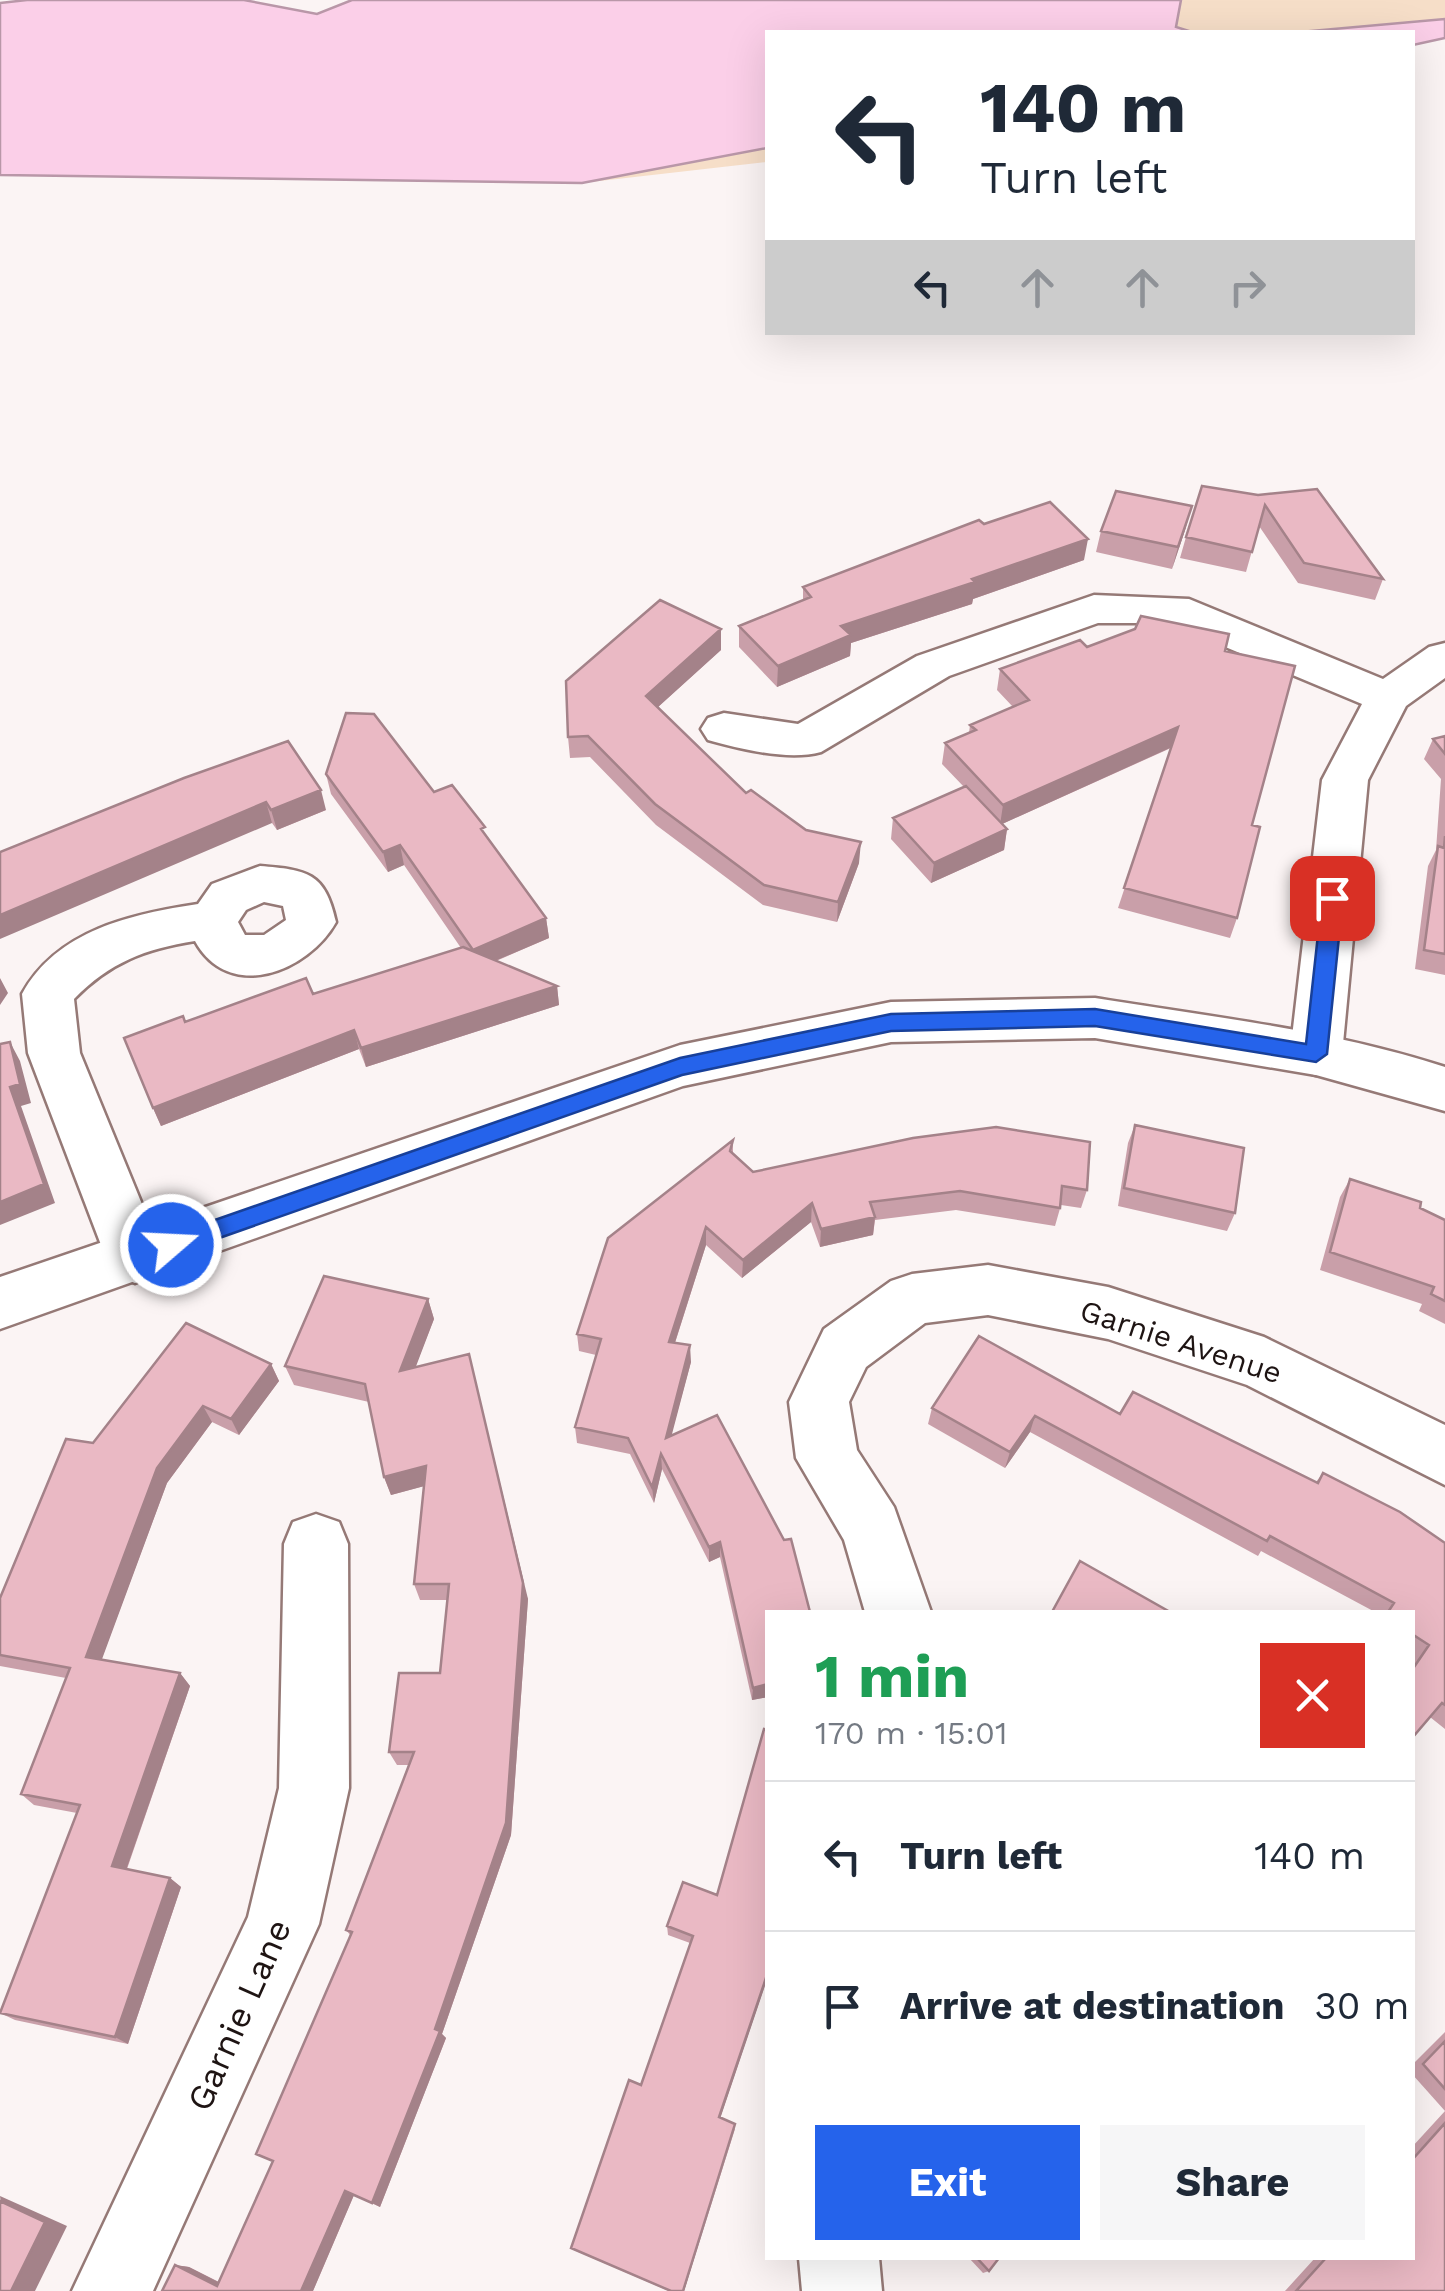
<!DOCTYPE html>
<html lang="en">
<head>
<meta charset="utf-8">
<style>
  body { margin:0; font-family:"Work Sans",sans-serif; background:#f6f6f7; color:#1f2937; height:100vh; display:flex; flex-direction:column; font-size:38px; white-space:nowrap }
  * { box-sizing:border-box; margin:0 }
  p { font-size:32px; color:#747a83 }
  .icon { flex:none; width:55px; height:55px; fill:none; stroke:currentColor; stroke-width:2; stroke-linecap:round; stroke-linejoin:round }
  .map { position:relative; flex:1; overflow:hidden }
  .panel { position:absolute; left:765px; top:1610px; width:650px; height:650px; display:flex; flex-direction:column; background:#fff; border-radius:0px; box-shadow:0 10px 40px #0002 }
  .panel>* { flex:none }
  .guide { position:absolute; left:765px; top:30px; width:650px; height:305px; border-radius:0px; box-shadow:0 10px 40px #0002; background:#fff; color:#1f2937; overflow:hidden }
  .pin { position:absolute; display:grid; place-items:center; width:85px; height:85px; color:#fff; margin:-42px; border-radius:20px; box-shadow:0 5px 15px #0006 }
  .me { position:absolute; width:110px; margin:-55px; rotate:71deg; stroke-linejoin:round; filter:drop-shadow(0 0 8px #0008) }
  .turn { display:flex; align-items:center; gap:35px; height:210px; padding:0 50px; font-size:45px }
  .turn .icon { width:130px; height:130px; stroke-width:2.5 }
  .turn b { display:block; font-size:70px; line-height:85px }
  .lanes { display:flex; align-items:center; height:95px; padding:0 50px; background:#0003; justify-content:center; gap:50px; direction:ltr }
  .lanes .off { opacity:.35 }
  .round { display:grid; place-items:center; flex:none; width:105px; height:105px; border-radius:0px; background:#f6f6f7 }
  .headline { display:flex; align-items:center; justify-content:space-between; height:170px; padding:0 50px }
  h1 { font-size:60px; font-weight:700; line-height:75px; color:#1e9e55 }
  .primary-button { display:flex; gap:20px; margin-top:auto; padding:20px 50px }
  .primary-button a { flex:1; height:115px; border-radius:0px; background:#2563eb; color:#fff; font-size:40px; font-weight:700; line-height:115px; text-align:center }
  .primary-button a+a { background:#f6f6f7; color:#1f2937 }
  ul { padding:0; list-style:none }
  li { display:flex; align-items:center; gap:30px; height:150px; padding:0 50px; border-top:2px solid #e0e1e3 }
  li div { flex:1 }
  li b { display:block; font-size:38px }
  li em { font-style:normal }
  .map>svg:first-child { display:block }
  .green { fill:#f6dec8 }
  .water { fill:#fbcfe8; stroke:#b997a8; stroke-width:2.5 }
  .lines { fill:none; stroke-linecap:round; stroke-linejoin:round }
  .minor-casing { stroke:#957976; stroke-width:5 }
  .tertiary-casing { stroke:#957976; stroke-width:5 }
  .minor { fill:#fff; fill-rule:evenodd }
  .tertiary { fill:#fff; fill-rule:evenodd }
  .wall { fill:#c99fa9 }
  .shaded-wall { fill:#a48289 }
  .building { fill:#eab9c4; stroke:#a48289; stroke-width:2.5 }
  .route { fill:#2563eb; stroke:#184099; stroke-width:2.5 }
  .labels { text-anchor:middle; stroke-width:8; stroke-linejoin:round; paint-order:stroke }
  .street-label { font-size:30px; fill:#1e1413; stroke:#fff }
  .near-street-label { font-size:35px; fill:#1e1413; stroke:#fff }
</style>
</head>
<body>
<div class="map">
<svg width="1445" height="2291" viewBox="0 0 1445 2291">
  <rect width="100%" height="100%" fill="#fbf4f4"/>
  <path class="green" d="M1181,0H1445V19L1300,32H1192L1176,27Z
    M767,148V162L582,183Z"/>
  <path class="water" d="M27,0H244L317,14L352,0H1181L1176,27L1192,32H768L767,148L582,183L0,175V3Z
    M1445,19V38L1413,45L1412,32H1300Z"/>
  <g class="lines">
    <defs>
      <path id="minor" d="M1094,595L1189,599L1383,679L1429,647L1445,643V678L1406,706L1368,780L1342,1054L1335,1069L1316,1075L1297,1069L1290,1054L1322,780L1362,704L1168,623H1098L949,676L821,752C788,761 741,749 708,740L701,729L708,718L724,713L798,724L917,656Z
        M260,866C307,870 325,872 336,922C308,972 229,1003 195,941C145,949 110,962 74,999L80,1053L164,1258L155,1275L135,1283L115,1275L106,1258L28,1053L22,994C57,930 132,914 198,904L212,884ZM264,902L283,906L286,920L264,935H245L238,922L246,910Z
        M988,1265L1108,1287L1264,1337L1445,1425V1485L1247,1385L1108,1339L988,1315L925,1323L866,1367L849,1402L857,1450L894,1507L931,1612H865L844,1540L796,1458L789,1402L824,1329L891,1281L912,1274Z
        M316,1514L339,1522L348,1544L349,1788L319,1924L153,2291H72L248,1917L279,1788L284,1544L293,1522Z
        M799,2258H879L882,2291H802Z"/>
      <path id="tertiary" d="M1095,998C1212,1017 1332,1030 1445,1067V1111L1316,1075L1095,1038L891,1042L683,1086L0,1329V1277L680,1045L891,1002Z"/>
    </defs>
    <use href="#minor" class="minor-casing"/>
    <use href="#tertiary" class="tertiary-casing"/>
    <use href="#minor" class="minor"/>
    <use href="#tertiary" class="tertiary"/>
  </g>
  <path class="wall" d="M1258,495L1383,579L1375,600L1298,583L1259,526L1246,572L1180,558L1186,537Z
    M984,524L1084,560L973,599L972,604L851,643L850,656L777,687L739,647V626L803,600V587Z
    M1186,527L1172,569L1096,552L1101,531Z
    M721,629V650L658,707L746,793L859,863L837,922L763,905L656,825L590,757L570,758L568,737Z
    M1087,647L1225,651L1252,825L1237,918L1230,938L1118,908L1171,748L1002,824L1007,829L1004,850L931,883L891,839L893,818L964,787L942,764L945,743L969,733L970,725L1013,707L997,690L1000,669Z
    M1445,736V975L1415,969L1428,866L1436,850L1441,779L1424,759L1433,739Z
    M326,774L434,792L487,837L546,918L549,938L496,961L557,986L559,1005L366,1067L359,1049L161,1126L153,1108L185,1022L313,994L461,948L404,865L388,872L331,794Z
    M184,778L326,810L277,830L272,823Z
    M1135,1125L1235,1213L1227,1231L1118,1206L1128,1143Z
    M913,1138L1087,1190L1081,1208L1061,1205L1055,1226L956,1210L875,1220L873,1235L820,1247L811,1222L742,1278L706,1245L675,1343L691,1362L671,1435L768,1612V1697L752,1700L720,1557L709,1562L662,1469L654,1503L630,1454L577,1443L575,1427L596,1355L579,1351L577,1334L733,1140V1154L753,1172Z
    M1350,1179L1445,1220V1324L1419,1311L1422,1304L1320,1270L1340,1197Z
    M428,1299L434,1319L415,1367L528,1599L511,1835L442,2034L446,2038L380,2207L354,2195L313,2291H162L175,2265L189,2267L219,2282L273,2161L351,1936L346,1930L409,1765H397L389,1752L440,1673L447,1600H420L414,1584L424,1486L391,1495L384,1477L369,1402L294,1385L285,1366Z
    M271,1364L279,1381L239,1435L212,1422L167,1483L101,1660L180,1673L190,1686L127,1869L170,1878L181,1887L128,2044L15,2020L0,2013L77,1813L34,1805L21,1794L66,1678L0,1666V1598L93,1443Z
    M932,1408L1120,1414L1316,1482L1323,1473L1445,1543V1729L1430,1717L1412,1738V1663L1415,1658L1412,1656V1612H1375L1261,1551L1258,1556L1030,1432L1005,1468L928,1424Z
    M717,1895L720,2118L735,2129L684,2291H669L574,2250L641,2085L690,1943L668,1935L667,1926Z
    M1445,2032V2291H1285L1315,2258H1412V2147L1445,2111L1412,2074V2065Z
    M969,2258H999L989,2271L983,2273Z"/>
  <path class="shaded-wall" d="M1192,506L1186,527L1172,569L1178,547Z
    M1088,539L1084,560L973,599L972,604L851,643L850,656L777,687L778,666L841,626Z
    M721,629V650L647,717L646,696Z
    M1178,727L1172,747L1000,825L1003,805Z
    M321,790L326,810L277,830L271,810Z
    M266,802L272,823L0,939V915Z
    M1007,829L1004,850L931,883L934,863Z
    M861,842L859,863L837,922L838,902Z
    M400,845L404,865L388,872L383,852Z
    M546,918L549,938L476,969L473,950Z
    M0,978L8,993L0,1005Z
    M557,986L559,1005L366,1067L361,1048Z
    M354,1030L359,1049L161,1126L153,1108Z
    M10,1042L20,1061L31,1103L21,1106L55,1203L0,1225V1202L10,1087Z
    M812,1203L811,1222L742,1278L743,1260Z
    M875,1217L873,1235L820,1247L821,1229Z
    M706,1227V1245L670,1358L669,1342Z
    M428,1299L434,1319L407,1390L400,1371Z
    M690,1345L691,1362L667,1453L666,1438Z
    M469,1354L528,1599L511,1835L442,2034L446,2038L380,2207L372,2203L435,2029Z
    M271,1364L279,1381L239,1435L231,1419Z
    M203,1406L212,1422L167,1483L98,1670L86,1657L157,1468Z
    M1035,1416L1030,1432L1005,1468L1010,1452Z
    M661,1454L662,1469L654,1503L652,1487Z
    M426,1466L432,1484L391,1495L384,1477Z
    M720,1542V1557L709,1562V1547Z
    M180,1673L190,1686L124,1876L112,1866Z
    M768,1684V1697L752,1700L753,1688Z
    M170,1878L181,1887L128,2044L115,2037Z
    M768,1972V1977L719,2122V2117Z
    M735,2124L684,2291H683Z
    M345,2191L354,2195L313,2291H301Z
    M0,2196L67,2226L35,2291H11Z
    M175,2265L189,2267L230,2288L217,2286Z"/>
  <path class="building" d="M1202,486L1258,495L1317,489L1383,579L1304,563L1265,505L1252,552L1186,537Z
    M1116,491L1192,506L1178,547L1101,531Z
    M1050,502L1088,539L972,579L975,582L841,626L851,635L778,666L739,626L811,597L803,587L979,520L984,524Z
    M660,600L721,629L646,696L746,793L751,790L806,830L861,842L838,902L764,885L655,804L588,736L568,737L566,681Z
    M1141,616L1229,634L1225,651L1295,666L1252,825L1260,827L1237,918L1124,888L1178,727L1003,805L945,743L976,730L970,725L1029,700L1000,669L1080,640L1087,647L1135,629Z
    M346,713L374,714L434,792L452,785L485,827L481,829L546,918L473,950L400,845L383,852L326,774Z
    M1445,736V754L1433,739Z
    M288,741L321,790L271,810L266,802L0,915V852L184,778Z
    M966,786L1007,829L934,863L893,818Z
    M1445,836V954L1424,950L1438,846L1444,848Z
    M463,947L557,986L361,1048L354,1030L153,1108L124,1038L183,1016L185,1022L306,978L313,994Z
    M10,1042L20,1084L10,1087L44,1184L0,1202V1044Z
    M1135,1125L1244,1148L1235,1213L1124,1188Z
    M996,1127L1090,1142L1087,1190L1062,1186L1060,1208L960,1191L870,1202L875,1217L821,1229L812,1203L743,1260L706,1227L669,1342L690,1345L666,1438L717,1415L784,1540L791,1539L810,1612H768V1684L753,1688L720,1542L709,1547L661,1454L652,1487L628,1438L575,1427L601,1339L577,1334L608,1238L733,1140L730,1151L753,1172L913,1138Z
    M1350,1179L1421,1202L1420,1208L1445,1220V1301L1431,1294L1434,1287L1330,1252Z
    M324,1276L428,1299L400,1371L469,1354L523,1583L506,1823L435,2029L440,2031L372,2203L345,2191L301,2291H162L175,2265L217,2286L273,2161L256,2154L352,1932L346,1930L414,1752H389L399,1673H440L449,1584H414L426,1466L384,1477L365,1384L285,1366Z
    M186,1323L271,1364L231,1419L203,1406L157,1468L86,1657L180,1673L112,1866L170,1878L115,2037L0,2013L80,1805L21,1794L70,1668L0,1655V1598L66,1439L93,1443Z
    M979,1336L1120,1414L1133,1392L1318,1483L1323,1473L1400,1512L1445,1543V1705L1442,1703L1412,1738V1670L1429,1645L1412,1634V1612H1388L1394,1603L1270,1536L1267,1541L1035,1416L1010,1452L932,1408Z
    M1080,1561L1170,1612H1052Z
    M764,1729L768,1730V1972L719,2117L735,2124L683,2291H671L571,2248L629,2080L641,2085L693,1936L667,1926L683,1882L717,1895Z
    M1445,2041V2089L1423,2064Z
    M1445,2123V2291H1296L1326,2258H1412V2160Z
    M0,2201L45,2222L11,2291H0Z
    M977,2258H999L989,2271Z"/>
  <path class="route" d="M1332,890L1343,898L1327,1054L1316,1062L1095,1026L891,1031L682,1075L171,1255L159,1245L163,1238L680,1058L891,1014L1095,1009L1306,1044L1322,898Z"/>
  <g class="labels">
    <g class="street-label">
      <text transform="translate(1181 1342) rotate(18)" y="10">Garnie Avenue</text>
    </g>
    <g class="near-street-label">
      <text transform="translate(239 2015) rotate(-66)" y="12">Garnie Lane</text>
    </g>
  </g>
</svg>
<div class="pin" style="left:1332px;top:898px;background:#d93025"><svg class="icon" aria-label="arrive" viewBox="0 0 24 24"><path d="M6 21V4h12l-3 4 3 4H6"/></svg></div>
<svg class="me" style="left:171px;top:1245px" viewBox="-20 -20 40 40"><circle r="17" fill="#2563eb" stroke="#fff" stroke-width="3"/><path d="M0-11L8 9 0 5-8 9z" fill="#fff"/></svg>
<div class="guide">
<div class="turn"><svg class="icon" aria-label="left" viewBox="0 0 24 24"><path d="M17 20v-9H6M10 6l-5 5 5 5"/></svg><div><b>140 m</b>Turn left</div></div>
<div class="lanes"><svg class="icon" aria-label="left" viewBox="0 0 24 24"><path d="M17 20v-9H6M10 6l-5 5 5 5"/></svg><svg class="icon off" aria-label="ahead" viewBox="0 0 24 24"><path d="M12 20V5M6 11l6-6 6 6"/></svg><svg class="icon off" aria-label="ahead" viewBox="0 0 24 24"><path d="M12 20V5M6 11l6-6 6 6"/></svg><svg class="icon off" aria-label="right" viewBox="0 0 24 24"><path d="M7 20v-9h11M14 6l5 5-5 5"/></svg></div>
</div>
<section class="panel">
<div class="headline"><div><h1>1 min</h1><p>170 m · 15:01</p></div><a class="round" style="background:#d93025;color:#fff"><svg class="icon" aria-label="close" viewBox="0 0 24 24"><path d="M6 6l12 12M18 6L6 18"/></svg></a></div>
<ul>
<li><svg class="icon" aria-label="left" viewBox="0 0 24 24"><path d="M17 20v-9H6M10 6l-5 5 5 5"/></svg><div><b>Turn left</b></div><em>140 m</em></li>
<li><svg class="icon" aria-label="arrive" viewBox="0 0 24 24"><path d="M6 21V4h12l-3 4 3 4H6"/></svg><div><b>Arrive at destination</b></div><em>30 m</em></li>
</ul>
<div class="primary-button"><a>Exit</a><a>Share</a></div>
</section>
</div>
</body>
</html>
